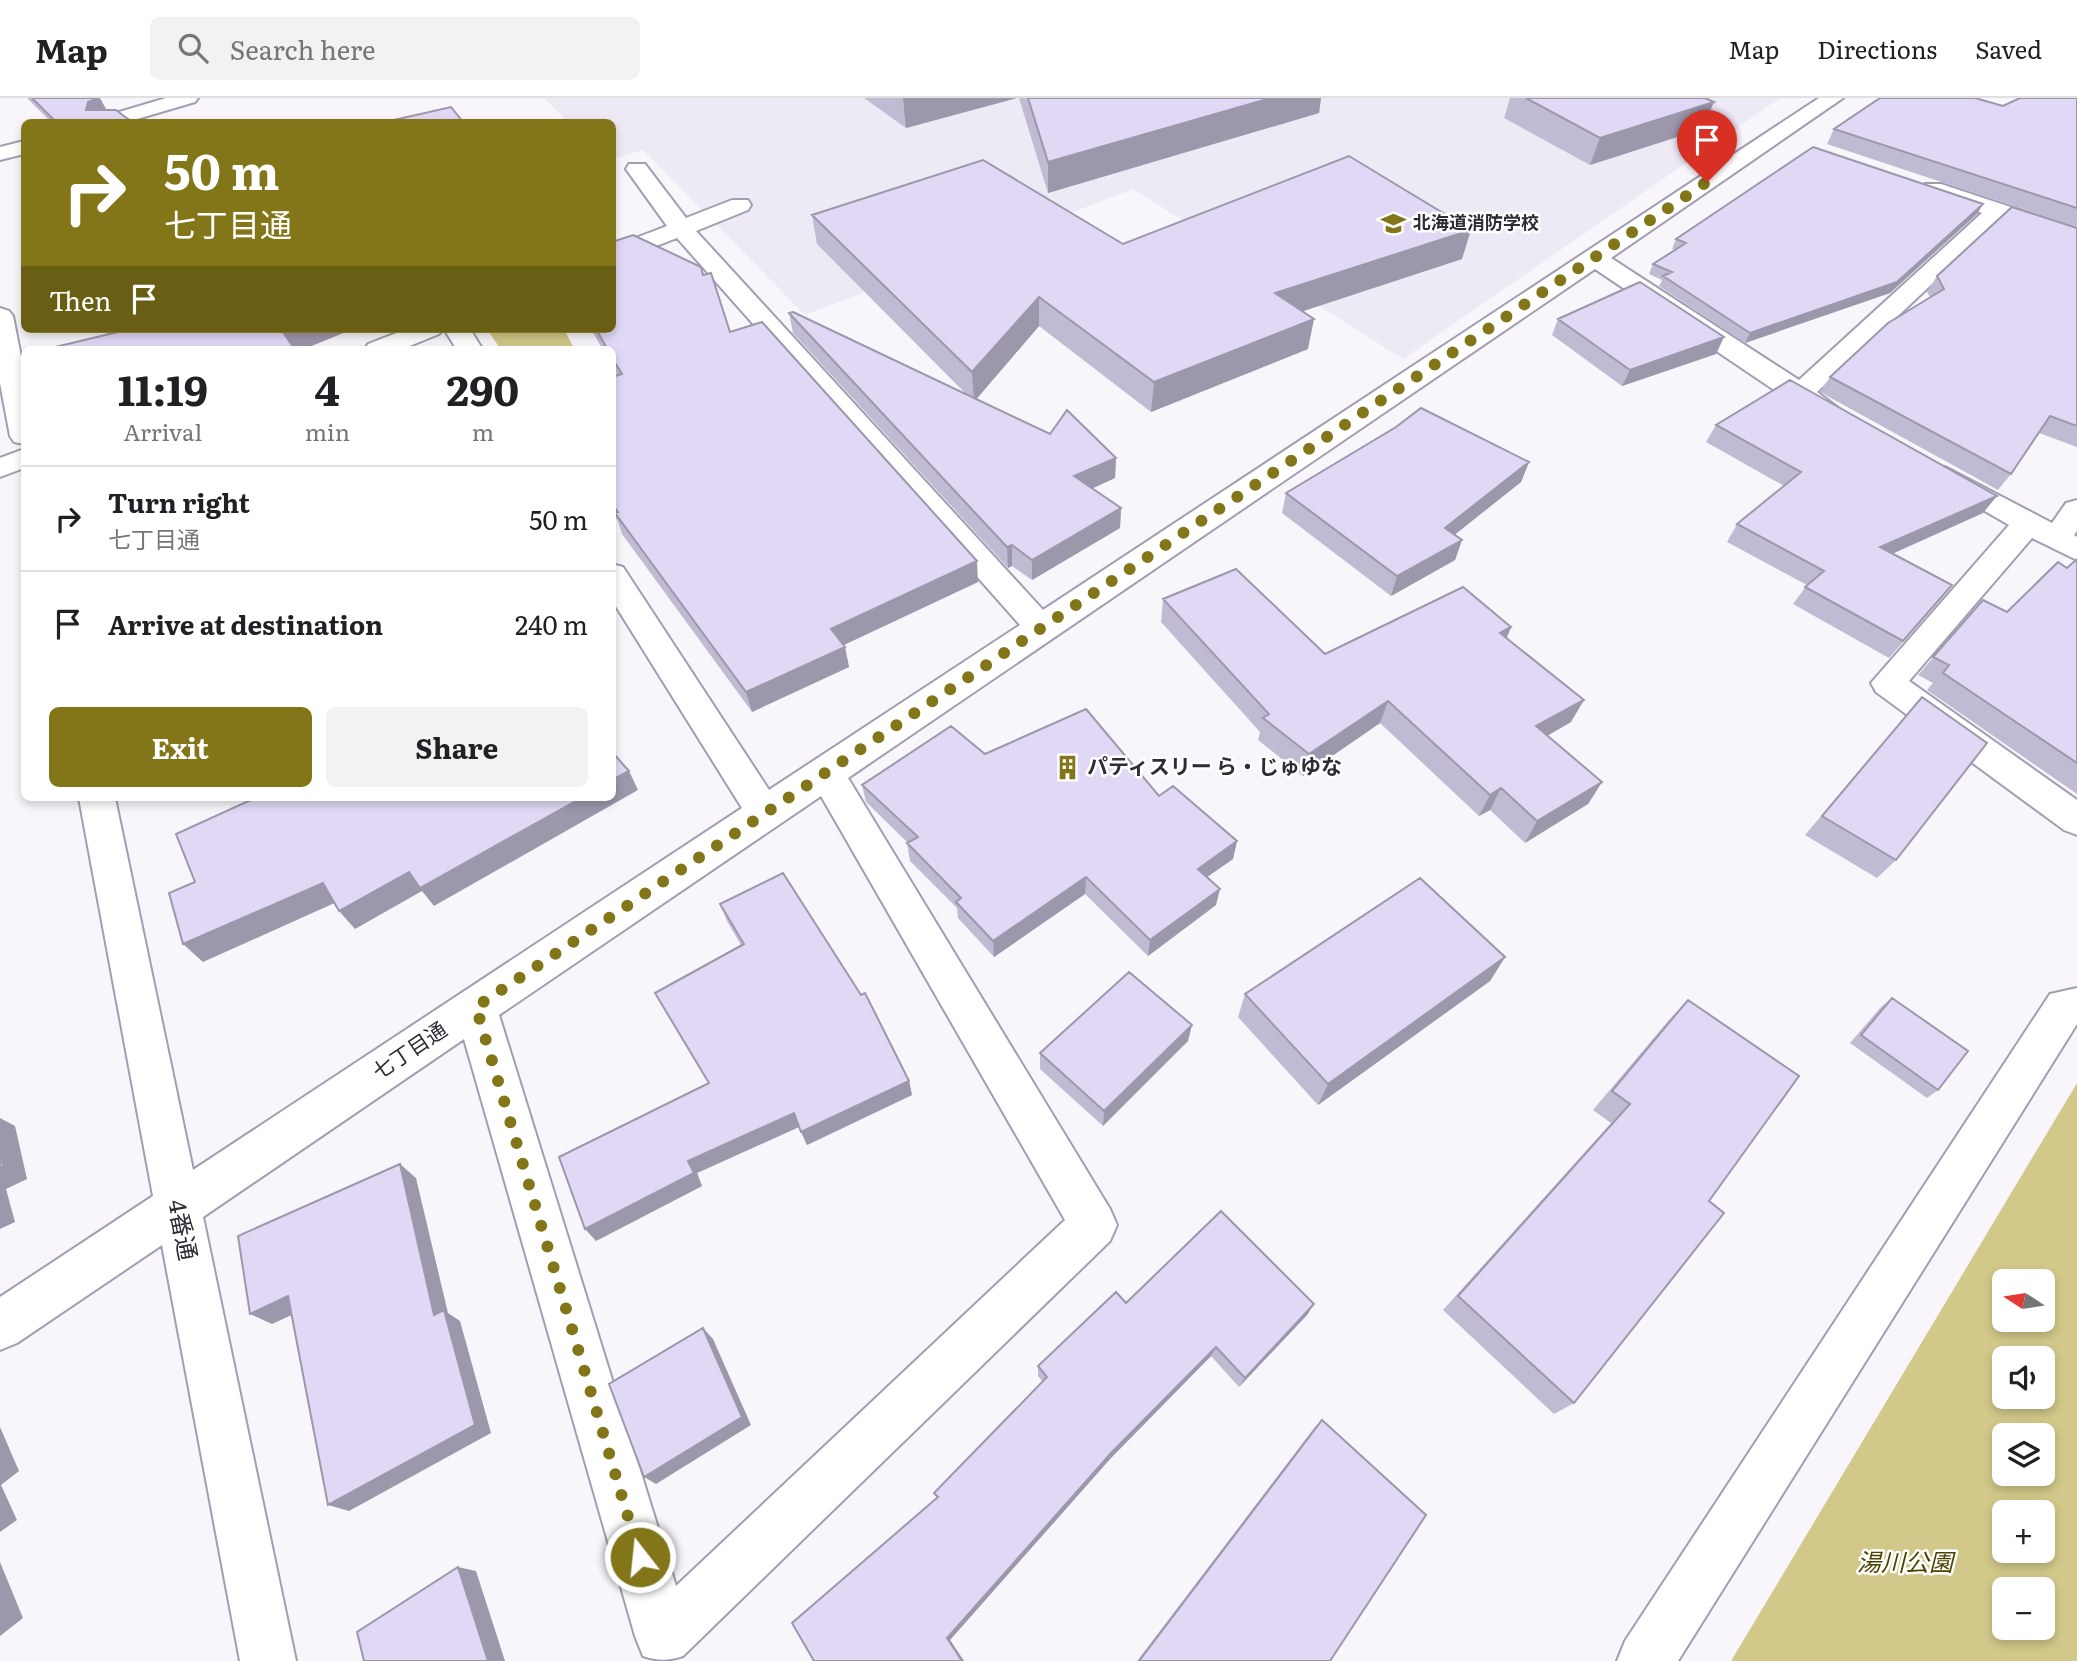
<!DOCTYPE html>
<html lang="en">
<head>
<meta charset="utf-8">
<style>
  body { margin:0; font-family:Literata,"Noto Sans JP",serif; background:#f2f2f2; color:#202124; height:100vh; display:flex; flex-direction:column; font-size:26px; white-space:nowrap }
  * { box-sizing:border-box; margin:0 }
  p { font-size:23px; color:#757577 }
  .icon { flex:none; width:38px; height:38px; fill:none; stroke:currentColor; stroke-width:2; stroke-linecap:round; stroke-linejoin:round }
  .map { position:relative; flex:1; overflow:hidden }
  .panel { position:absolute; left:21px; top:248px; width:595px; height:455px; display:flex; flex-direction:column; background:#fff; border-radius:10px; box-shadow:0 4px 10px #0003 }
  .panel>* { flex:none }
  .hud { position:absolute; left:21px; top:21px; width:595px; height:214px; border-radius:10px; box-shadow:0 4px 10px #0003; background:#827619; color:#fff; overflow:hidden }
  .needle { width:46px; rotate:282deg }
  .controls { position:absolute; left:1992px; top:1171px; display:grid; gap:14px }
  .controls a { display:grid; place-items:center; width:63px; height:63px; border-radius:10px; background:#fff; box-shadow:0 4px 10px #0003; font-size:35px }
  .pin { position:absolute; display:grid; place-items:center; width:60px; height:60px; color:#fff; margin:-72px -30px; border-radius:50% 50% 50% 0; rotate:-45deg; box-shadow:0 0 7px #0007 }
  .pin .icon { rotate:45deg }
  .me { position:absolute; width:77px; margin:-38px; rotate:344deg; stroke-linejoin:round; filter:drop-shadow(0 0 5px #0008) }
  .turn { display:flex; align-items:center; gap:24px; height:147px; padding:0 28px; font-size:32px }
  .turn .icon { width:91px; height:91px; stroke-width:2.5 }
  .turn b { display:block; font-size:49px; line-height:60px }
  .then { display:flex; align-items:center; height:66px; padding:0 28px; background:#0003; gap:14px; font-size:26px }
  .eta { display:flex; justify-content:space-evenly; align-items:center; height:119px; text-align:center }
  .eta b { font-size:42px; font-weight:700; line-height:49px }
  .button { display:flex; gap:14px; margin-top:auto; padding:14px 28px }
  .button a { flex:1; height:80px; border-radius:10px; background:#827619; color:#fff; font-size:28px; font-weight:700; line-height:80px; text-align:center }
  .button a+a { background:#f2f2f2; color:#202124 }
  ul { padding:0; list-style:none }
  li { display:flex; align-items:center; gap:21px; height:105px; padding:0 28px; border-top:2px solid #e0e0e0 }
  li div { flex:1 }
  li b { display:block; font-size:26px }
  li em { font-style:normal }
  header { display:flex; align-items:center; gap:42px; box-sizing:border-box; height:98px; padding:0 35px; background:#fff; border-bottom:2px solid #e0e0e0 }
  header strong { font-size:33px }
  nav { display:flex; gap:38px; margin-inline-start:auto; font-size:24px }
  .search { width:490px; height:63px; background:#f2f2f2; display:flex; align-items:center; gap:18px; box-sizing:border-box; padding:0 24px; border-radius:10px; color:#757577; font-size:26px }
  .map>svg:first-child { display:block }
  .built { fill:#edeaf6 }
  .green { fill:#d1c889; fill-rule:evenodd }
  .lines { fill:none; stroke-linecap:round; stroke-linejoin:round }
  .minor-casing { stroke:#a39db3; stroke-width:4 }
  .minor { fill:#fff; fill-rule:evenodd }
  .wall { fill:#c1bad3 }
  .shaded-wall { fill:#9d97ac }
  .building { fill:#e0d8f5; stroke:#9d97ac; stroke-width:2 }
  .route { stroke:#827619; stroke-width:12; stroke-dasharray:0 21.6 }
  .labels { text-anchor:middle; stroke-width:5; stroke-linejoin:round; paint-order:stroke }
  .far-poi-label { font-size:18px; font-weight:bold; fill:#2e2c35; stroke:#fff; text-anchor:start }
  .poi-label { font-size:21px; font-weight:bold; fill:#2e2c35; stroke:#fff; text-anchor:start }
  .street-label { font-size:21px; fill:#2e2c35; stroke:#fff }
  .near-street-label { font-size:24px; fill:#2e2c35; stroke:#fff }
  .near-park-label { font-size:24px; font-style:italic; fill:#4c4300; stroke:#fff }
</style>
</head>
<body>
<header>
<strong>Map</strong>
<div class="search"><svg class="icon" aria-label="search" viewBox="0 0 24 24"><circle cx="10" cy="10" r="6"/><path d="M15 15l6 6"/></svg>Search here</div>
<nav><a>Map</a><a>Directions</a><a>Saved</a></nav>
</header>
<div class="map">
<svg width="2077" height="1563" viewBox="0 0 2077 1563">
  <rect width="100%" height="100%" fill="#f8f6fb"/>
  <path class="built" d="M544,0H1780L1403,261L1133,91L805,217L643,52L613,61L612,24H568Z"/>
  <path class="green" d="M487,231H564L575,252H501Z
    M2077,985V1563H1731ZM2004,1183H2042V1222H2004ZM2004,1260H2042V1298H2004ZM2004,1337H2042V1376H2004ZM2004,1414H2042V1452H2004ZM2004,1491H2042V1530H2004Z"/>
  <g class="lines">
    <defs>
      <path id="minor" d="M166,0H198L195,4L127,24H96L99,20Z
        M1819,0H1843L1611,160L1799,282L1982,115L1925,96L1922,91L1925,86H1941L2077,131V146L2001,121L1817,294L1842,313L1838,319L1828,321L1789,302L1595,171L848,680L1110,1111L1117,1127L1110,1143L683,1558C668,1563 658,1563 643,1558L635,1538L464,941L203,1119L296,1563H240L162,1147L17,1245L0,1252V1199L153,1098L79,700H115L193,1072L742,710L612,502V466L623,469L769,692L1020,527L677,140L612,165V149L667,128L626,71L629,66H645L686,120L732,102H748L751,107L748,112L696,133L1043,512ZM821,698L1065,1122L676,1488L499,917Z
        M24,43V56L0,62V49Z
        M0,210L9,213L13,218L24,274V346L14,344L10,338L0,285Z
        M407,231H443L439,236L400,252H364L368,246Z
        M444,231H470L483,252H457Z
        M24,351V370L0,379V360Z
        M1945,369L2052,425L2066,405L2077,402V433L2074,437L2077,439V462L2032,440L1909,583L2077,702V737L2064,732L1876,594L1871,585L2009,427L1935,384L1930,378L1935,372Z
        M2077,890V926L1678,1563H1617L1625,1543L2050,896Z"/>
    </defs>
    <use href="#minor" class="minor-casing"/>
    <use href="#minor" class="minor"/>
  </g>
  <path class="wall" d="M27,0H99L107,12L132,24H51Z
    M864,0H1017L906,30Z
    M1019,0H1321L1319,15L1048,95Z
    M1510,0H1705L1714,4L1702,31L1590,67L1504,20Z
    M2077,0V129L1827,46L1834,31L2003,8Z
    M1983,106L1977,116L1890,195L1745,245L1659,188L1662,182L1649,176L1653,166L1675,152L1672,151L1676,141Z
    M812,117L1123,146L1462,161L1303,213L1308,251L1151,314L1039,228L976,301L1050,336L1116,360L1115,380L1092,390L1121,410L1120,430L1032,482L1012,468L1008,470L793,235L789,215L967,297L817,146Z
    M2077,130V349L2039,335L2011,376L1998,392L1820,294L1830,279L1930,199L1927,194L1937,178Z
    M612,140L614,144L703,177L730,234L978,484L844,547L845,549L849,569L752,614L622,436L618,423L612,415V279L618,278L612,269V252H603L591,231H612Z
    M1558,221L1724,239L1716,256L1622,288L1552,237Z
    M1716,327L1983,415L1892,456L1938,504L1889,560L1793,506L1807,487L1727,444L1737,426L1784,388L1706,344Z
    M1529,364L1521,384L1454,437L1462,442L1455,462L1391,498L1282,415L1286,395Z
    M2077,461V696L1927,592L1933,585L1918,577L1983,502L2007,514L2067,470Z
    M1163,501L1325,556L1511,529L1507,540L1571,624L1547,638L1602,684L1588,706L1525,745L1490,712L1479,718L1380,625L1303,678L1258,642L1260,634L1161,524Z
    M1922,599L1896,762L1877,780L1805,737Z
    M985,656L1159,698L1237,743L1233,761L1207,779L1216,807L1148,858L1085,796L994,859L958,820L957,810L910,763L907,745H908L866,704L862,687Z
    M720,806L861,897L909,983L912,997L807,1047L799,1029L697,1075L702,1088L596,1143L708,985L655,895L741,847L727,823Z
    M1505,859L1490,883L1318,1007L1238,919L1245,896Z
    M1892,900L1938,992L1927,1000L1850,945L1881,909Z
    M1688,902L1709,1103L1574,1305L1554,1316L1443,1212L1611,1025L1593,1012L1668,923Z
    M1188,943L1103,1028L1040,971V955Z
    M1126,1205L1314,1206L1307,1217L1239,1289L1211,1258L1110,1361L950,1542L964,1563H814L937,1400L934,1395L1043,1284L1038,1278V1268Z
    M1322,1322L1330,1563H1137L1314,1330Z"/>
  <path class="shaded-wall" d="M100,0L108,15L86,12L88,4Z
    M903,0H1017L906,30Z
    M1271,0H1321L1319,15L1048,95V64Z
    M1714,4L1702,31L1590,67L1600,40Z
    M1983,106L1977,116L1890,195L1745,245L1750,235Z
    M1471,132L1462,161L1270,224L1275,195Z
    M1039,199V228L974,304L972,274Z
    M1314,221L1308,251L1151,314L1154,284Z
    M292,231H353L302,252H293L283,234Z
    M1724,239L1716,256L1622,288L1630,272Z
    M1116,360L1115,380L1074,399V378Z
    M1529,364L1521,384L1438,450L1445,430Z
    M1997,398L1983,415L1867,467L1880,449Z
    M1121,410L1120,430L1032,482V462Z
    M1462,442L1455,462L1391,498L1397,478Z
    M1012,447V468L1008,470L1007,449Z
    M977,463L978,484L835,551L831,531Z
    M1511,529L1501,552L1500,535Z
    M845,549L849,569L752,614L746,594Z
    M1584,602L1571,624L1524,651L1536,628Z
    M1388,603L1380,625L1303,678L1309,656Z
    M629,673L638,692L434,808L422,793L355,831L339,813L409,774L581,700H612V682Z
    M1602,684L1588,706L1525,745L1537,723Z
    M1501,690L1490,712L1479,718L1490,697Z
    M1237,743L1233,761L1194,788L1198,771Z
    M1086,779L1085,796L994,859L993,843Z
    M323,785L339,803L203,864L183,846Z
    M1220,791L1216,807L1148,858L1150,842Z
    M1505,859L1490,883L1318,1007L1328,986Z
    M1192,927L1188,943L1103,1028L1104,1013Z
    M909,983L912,997L807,1047L801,1034Z
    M794,1015L799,1029L697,1075L702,1088L596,1143L585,1131L688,1063Z
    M0,1020L15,1028L27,1081L6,1091L15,1124L0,1131Z
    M400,1066L416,1080L448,1215L460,1223L491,1335L349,1413L328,1407L434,1217Z
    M288,1198L309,1209L272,1226L250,1216Z
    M1314,1206L1307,1217L1239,1289L1245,1280Z
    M703,1230L713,1241L751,1327L656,1386L644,1379Z
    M1216,1249L1211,1258L1110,1361L950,1542L964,1563H962L947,1540L1112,1354Z
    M0,1329L19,1373L1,1387L17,1422L0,1434Z
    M0,1464L23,1520L0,1538Z
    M458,1469L476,1473L505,1563H488Z"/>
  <path class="building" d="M32,0H99L88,4L86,12H116L132,24H56Z
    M1028,0H1271L1048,64Z
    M1526,0H1705L1714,4L1600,40Z
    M1880,0H1975L2003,8L2020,0H2077V110L1834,31Z
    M451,9L463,24H385Z
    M1813,49L1983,106L1897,184L1750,235L1663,178L1672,174L1653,166L1686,145L1676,141Z
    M1349,58L1471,132L1275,195L1314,221L1154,284L1039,199L972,274L812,117L983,62L1123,146Z
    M2012,109L2077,130V328L2050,318L2011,376L1830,279L1888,225L1944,191L1937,178Z
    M633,137L701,169L703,177L711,175L730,234L762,224L977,463L831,531L845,549L746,594L615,415L618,414L612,406V279L622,276L612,260V252H608L596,231H612V144Z
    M1640,184L1724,239L1630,272L1558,221Z
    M793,214L1050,336L1067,312L1116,360L1074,378L1121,410L1032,462L1012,447L1007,449L789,215Z
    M130,231H292L283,234L295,252H51V250Z
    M1790,282L1997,398L1880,449L1952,487L1903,543L1805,489L1824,473L1737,426L1801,374L1716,327Z
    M1421,310L1529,364L1445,430L1462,442L1397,478L1286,395L1396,329Z
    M2077,461V665L1943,575L1949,567L1933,559L1983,502L2007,514L2058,464L2067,470Z
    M1236,471L1325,556L1463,489L1511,529L1500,535L1584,602L1536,628L1602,684L1537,723L1501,690L1490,697L1388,603L1309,656L1263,620L1269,616L1163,501Z
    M1922,599L1987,645L1896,762L1822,718Z
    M1086,611L1159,698L1173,688L1237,743L1198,771L1220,791L1150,842L1086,779L993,843L956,804L961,800L907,745L918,739L862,687L951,628L985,656Z
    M612,654L629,673L612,682Z
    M255,700H581L420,790L409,774L339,813L323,785L183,846L169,795L195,784L176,736Z
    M783,775L861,897L865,895L909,983L801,1034L794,1015L688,1063L694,1075L585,1131L559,1059L709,985L655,895L744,846L720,806Z
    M1420,780L1505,859L1328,986L1245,896Z
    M1129,874L1192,927L1104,1013L1040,955Z
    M1892,900L1968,953L1938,992L1861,937Z
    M1688,902L1799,978L1709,1103L1724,1115L1574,1305L1458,1198L1630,1006L1612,993Z
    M0,1056L3,1068L0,1070Z
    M400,1066L434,1217L444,1212L475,1327L328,1407L288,1198L250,1216L238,1138Z
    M1221,1113L1314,1206L1245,1280L1216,1249L1112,1354L947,1540L962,1563H814L792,1525L938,1399L934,1395L1047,1279L1038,1268L1116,1194L1126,1205Z
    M703,1230L742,1319L644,1379L609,1286Z
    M1322,1322L1426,1417L1330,1563H1139Z
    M458,1469L488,1563H364L357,1534Z"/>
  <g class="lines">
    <path class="route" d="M640,1459L476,909L1707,84"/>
  </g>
  <defs>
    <symbol id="school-bare" viewBox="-9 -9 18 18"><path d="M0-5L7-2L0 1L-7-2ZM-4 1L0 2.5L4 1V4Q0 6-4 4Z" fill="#827619" stroke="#fff" stroke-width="2.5" paint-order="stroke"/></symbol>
    <symbol id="building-bare" viewBox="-9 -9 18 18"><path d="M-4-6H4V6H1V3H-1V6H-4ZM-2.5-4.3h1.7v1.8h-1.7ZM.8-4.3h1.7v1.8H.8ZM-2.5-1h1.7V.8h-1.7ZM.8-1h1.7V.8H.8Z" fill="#827619" stroke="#fff" stroke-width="2.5" paint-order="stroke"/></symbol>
  </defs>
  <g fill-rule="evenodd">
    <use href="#school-bare" x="1376" y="108" width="35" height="35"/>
    <use href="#building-bare" x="1050" y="652" width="35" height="35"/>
  </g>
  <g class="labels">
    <g class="far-poi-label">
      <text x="1413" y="131">北海道消防学校</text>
    </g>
    <g class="poi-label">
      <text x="1087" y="676">パティスリー ら・じゅゆな</text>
    </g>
    <g class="street-label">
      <text transform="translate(410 953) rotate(-34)" y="7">七丁目通</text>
    </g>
    <g class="near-street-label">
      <text transform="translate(182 1132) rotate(79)" y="8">4番通</text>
    </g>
    <g class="near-park-label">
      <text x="1905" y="1473">湯川公園</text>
    </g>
  </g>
</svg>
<div class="controls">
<a><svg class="needle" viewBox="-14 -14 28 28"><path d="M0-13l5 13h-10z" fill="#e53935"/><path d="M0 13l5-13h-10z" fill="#757577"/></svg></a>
<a><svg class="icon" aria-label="sound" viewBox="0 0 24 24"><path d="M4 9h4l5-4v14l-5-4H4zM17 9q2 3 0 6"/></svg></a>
<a><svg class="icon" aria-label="layers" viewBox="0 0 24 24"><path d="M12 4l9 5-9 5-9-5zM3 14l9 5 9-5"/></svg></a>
<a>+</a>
<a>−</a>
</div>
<div class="pin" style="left:1707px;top:84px;background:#d93025"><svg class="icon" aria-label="arrive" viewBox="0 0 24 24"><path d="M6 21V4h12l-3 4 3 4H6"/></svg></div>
<svg class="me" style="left:640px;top:1459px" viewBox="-20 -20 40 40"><circle r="17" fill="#827619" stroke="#fff" stroke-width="3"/><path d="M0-11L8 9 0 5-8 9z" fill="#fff"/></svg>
<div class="hud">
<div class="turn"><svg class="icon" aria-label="right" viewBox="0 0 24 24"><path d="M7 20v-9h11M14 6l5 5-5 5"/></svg><div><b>50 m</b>七丁目通</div></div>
<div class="then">Then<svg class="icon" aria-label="arrive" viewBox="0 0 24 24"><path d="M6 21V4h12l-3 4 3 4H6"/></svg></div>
</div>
<section class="panel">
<div class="eta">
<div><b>11:19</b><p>Arrival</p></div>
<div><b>4</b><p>min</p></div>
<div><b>290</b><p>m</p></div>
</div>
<ul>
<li><svg class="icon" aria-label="right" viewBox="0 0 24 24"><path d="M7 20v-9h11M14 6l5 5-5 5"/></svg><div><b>Turn right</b><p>七丁目通</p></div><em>50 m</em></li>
<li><svg class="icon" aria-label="arrive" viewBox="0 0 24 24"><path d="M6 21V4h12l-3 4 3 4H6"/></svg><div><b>Arrive at destination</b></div><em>240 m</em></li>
</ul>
<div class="button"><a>Exit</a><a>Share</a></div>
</section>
</div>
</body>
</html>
